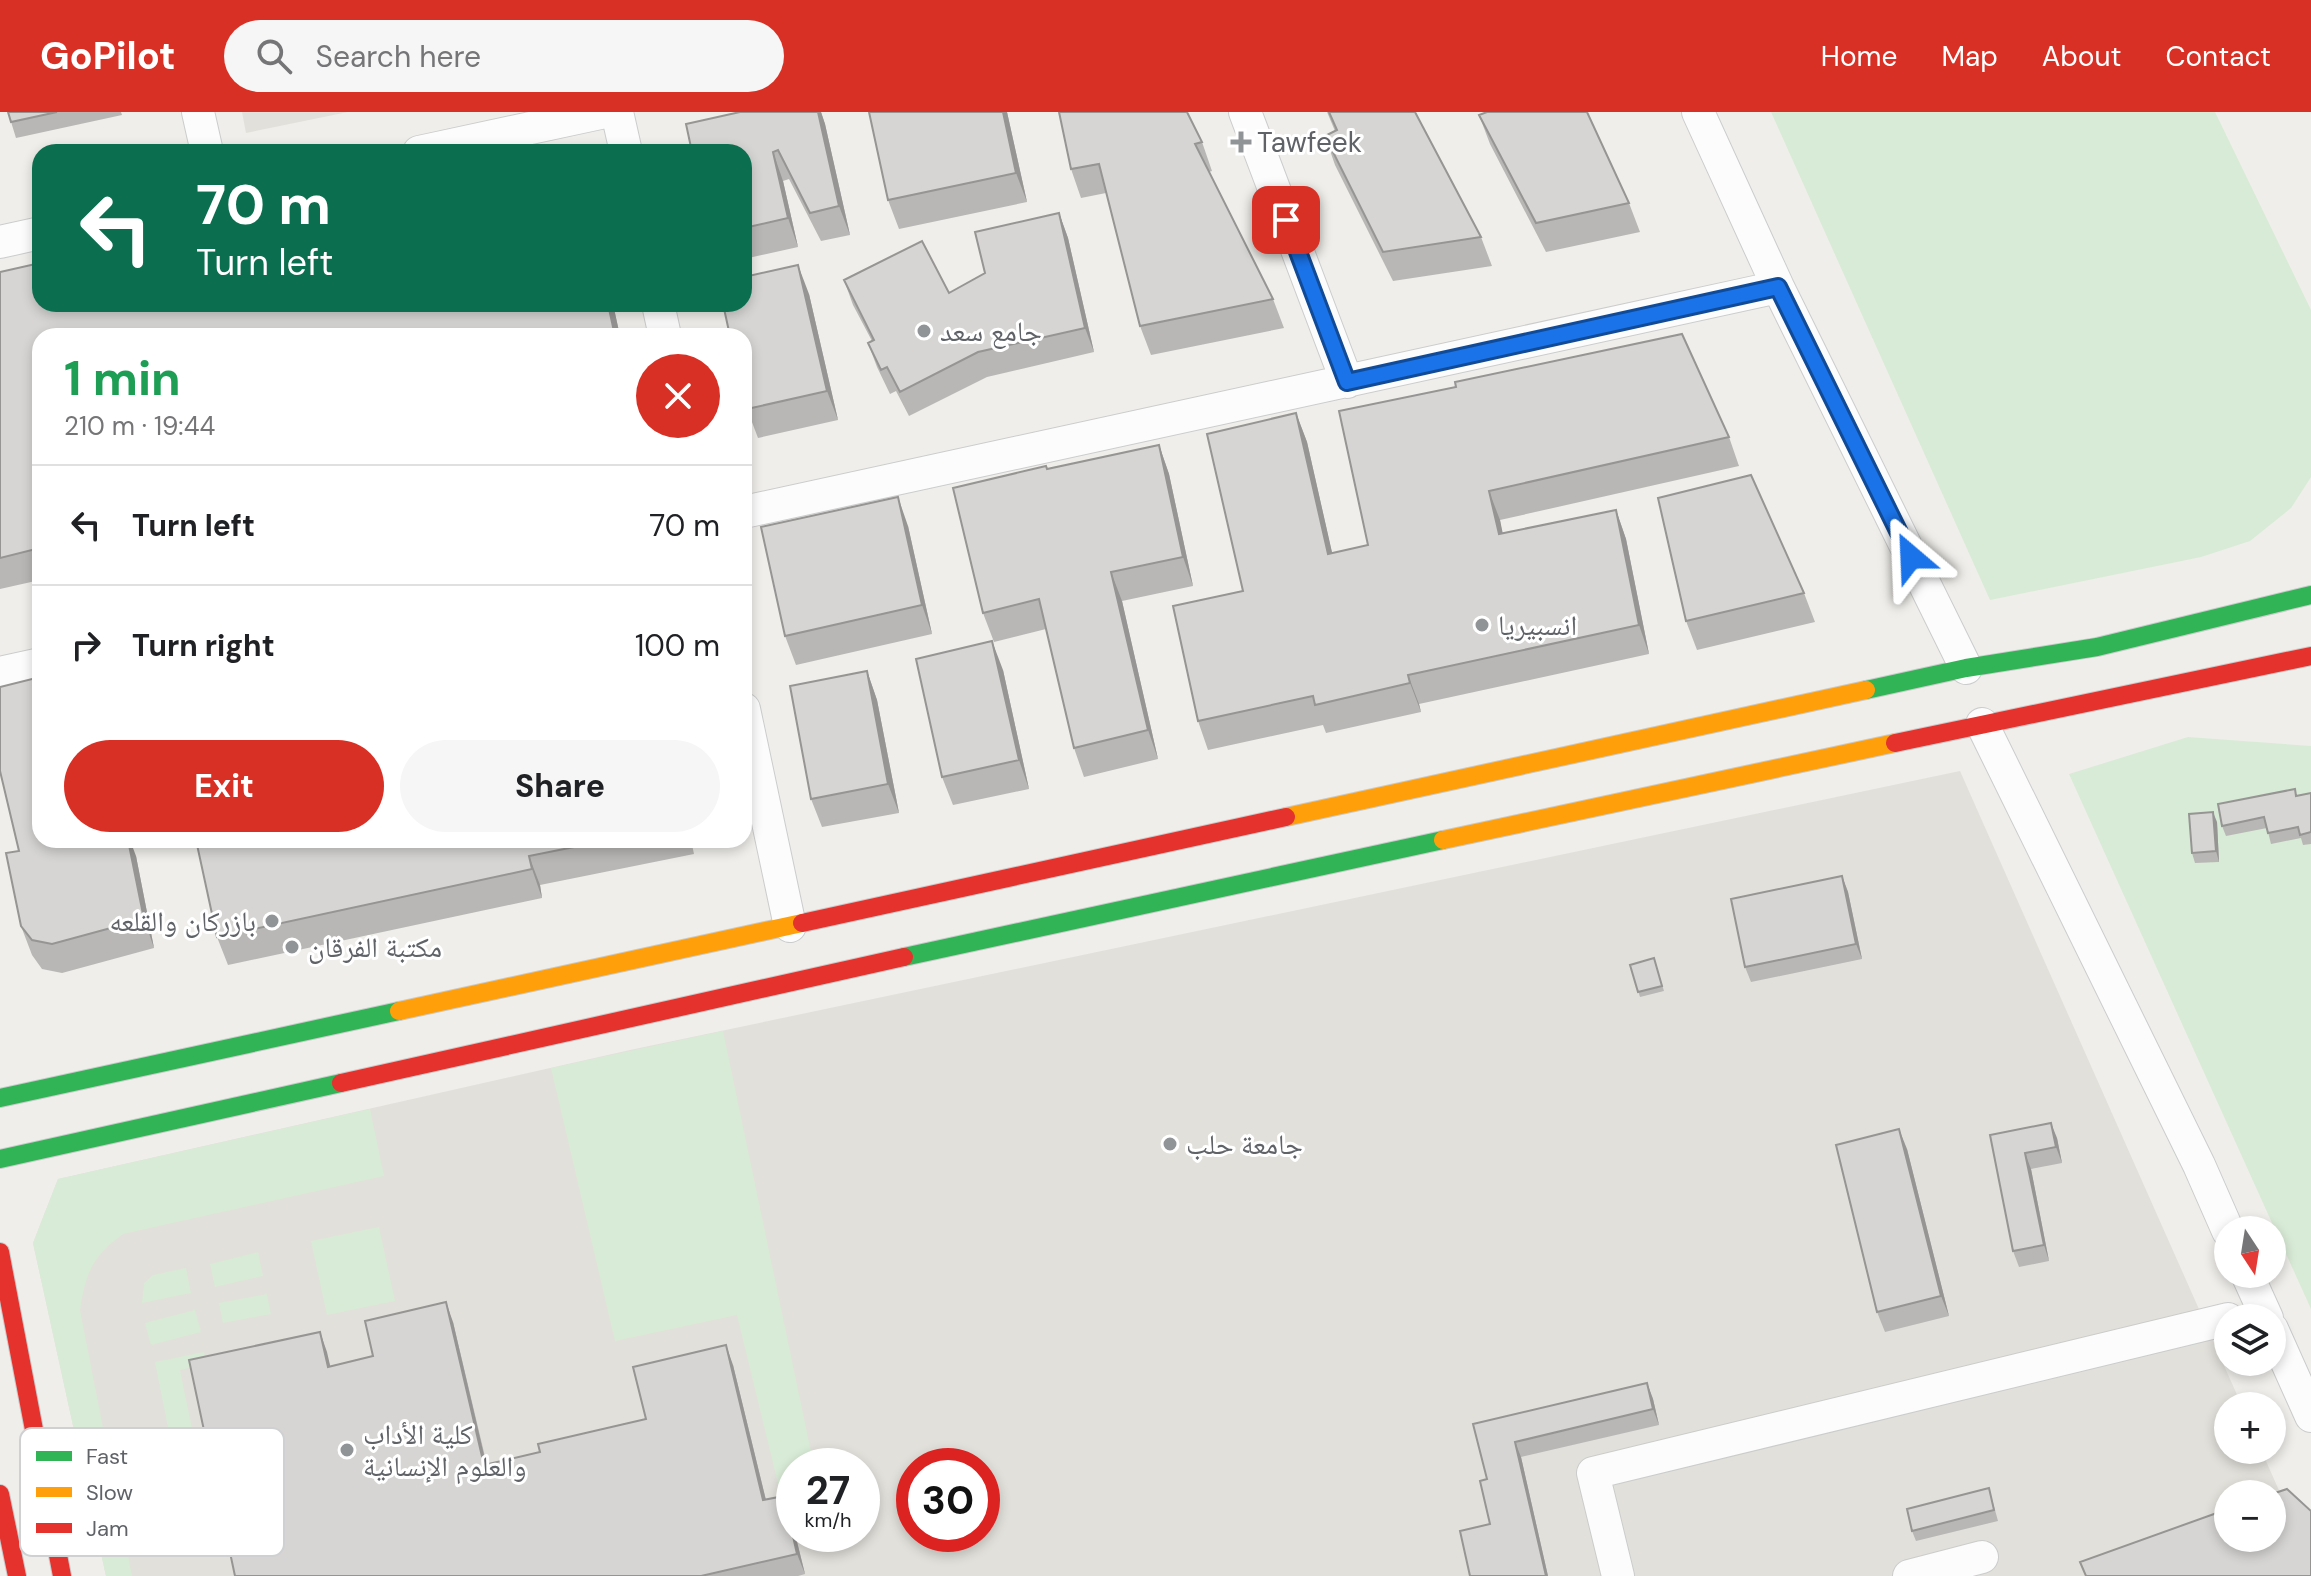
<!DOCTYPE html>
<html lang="en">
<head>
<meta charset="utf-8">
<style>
  body { margin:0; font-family:"DM Sans","Noto Naskh Arabic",sans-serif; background:#f6f6f6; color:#202124; height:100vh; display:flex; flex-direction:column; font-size:30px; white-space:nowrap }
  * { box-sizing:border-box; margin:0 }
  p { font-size:26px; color:#757577 }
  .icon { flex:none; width:44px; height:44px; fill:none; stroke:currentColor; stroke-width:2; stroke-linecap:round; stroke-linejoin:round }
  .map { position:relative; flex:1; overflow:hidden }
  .side { position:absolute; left:32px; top:216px; width:720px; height:520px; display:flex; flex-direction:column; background:#fff; border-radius:24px; box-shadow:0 4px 12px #0003 }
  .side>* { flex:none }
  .hud { position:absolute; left:32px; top:32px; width:720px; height:168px; border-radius:24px; box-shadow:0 4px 12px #0003; background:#0b6e4f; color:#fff; overflow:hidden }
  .needle { width:52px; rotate:168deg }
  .buttons { position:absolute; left:2214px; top:1104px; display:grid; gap:16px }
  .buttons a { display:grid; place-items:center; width:72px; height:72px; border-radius:50%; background:#fff; box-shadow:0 4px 12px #0003; font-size:40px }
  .speed { position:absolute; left:776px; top:1336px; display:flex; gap:16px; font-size:40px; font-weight:700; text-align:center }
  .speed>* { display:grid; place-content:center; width:104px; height:104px; border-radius:50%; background:#fff; box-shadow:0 4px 12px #0003; line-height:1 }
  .speed small { font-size:20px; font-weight:400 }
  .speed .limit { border:12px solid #d22; background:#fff; color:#111 }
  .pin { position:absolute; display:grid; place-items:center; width:68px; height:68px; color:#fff; margin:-34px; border-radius:16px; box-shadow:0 4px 12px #0006 }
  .me { position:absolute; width:88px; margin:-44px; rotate:334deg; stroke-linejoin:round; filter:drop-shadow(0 0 6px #0008) }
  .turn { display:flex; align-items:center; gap:28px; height:168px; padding:0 32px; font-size:36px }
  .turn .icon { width:104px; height:104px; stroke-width:2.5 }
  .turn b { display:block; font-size:56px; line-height:68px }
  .round { display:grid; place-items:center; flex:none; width:84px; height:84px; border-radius:42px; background:#f6f6f6 }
  .headline { display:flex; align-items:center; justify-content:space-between; height:136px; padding:0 32px }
  h1 { font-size:48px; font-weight:700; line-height:60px; color:#1e9e55 }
  .button { display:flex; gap:16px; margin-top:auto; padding:16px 32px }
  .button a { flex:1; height:92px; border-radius:48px; background:#d93025; color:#fff; font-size:32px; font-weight:700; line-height:92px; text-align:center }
  .button a+a { background:#f6f6f6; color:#202124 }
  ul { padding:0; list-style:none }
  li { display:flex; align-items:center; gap:24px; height:120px; padding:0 32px; border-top:2px solid #e0e0e0 }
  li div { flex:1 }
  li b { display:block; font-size:30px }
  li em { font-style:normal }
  header { display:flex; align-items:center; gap:48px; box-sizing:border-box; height:112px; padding:0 40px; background:#d93025; color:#fff }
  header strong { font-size:38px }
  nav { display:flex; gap:44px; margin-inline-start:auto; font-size:28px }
  .search { width:560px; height:72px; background:#f6f6f6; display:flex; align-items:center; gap:20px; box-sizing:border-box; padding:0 28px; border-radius:44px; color:#757577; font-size:30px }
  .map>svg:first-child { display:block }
  .education { fill:#e2e0da; fill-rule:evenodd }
  .green { fill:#d8ebd6 }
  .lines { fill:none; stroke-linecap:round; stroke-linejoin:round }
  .street-casing { stroke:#cbcccc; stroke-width:34 }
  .fast-casing { stroke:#cacacb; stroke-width:20 }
  .slow-casing { stroke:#cacacb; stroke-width:20 }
  .jam-casing { stroke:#cacacb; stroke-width:20 }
  .street { stroke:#fdfcfc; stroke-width:32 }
  .fast { stroke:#30b455; stroke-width:18 }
  .slow { stroke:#ff9f0a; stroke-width:18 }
  .jam { stroke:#e5322d; stroke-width:18 }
  .wall { fill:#b8b7b5 }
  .shaded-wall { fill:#969594 }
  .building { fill:#d6d5d3; stroke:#969594; stroke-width:2 }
  .route-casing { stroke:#114b97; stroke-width:20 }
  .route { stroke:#1a73e8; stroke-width:14 }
  .poi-dot { fill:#919496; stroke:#fff; stroke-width:3 }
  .labels { text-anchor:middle; stroke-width:6; stroke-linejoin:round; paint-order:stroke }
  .poi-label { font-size:28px; fill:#5f6368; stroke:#fff; text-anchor:start }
  .key { fill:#fff; stroke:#cfd0d2; stroke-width:2 }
  .key-label { font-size:22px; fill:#5f6368 }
</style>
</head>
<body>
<header>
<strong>GoPilot</strong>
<div class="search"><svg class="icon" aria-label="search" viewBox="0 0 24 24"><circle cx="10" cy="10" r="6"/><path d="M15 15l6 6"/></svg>Search here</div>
<nav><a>Home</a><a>Map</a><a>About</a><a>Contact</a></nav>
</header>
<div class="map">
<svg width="2311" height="1464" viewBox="0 0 2311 1464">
  <rect width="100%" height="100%" fill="#efeeea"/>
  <path class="education" d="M242,0H348L246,21Z
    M1960,659L2242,1294H2228V1338H2261L2311,1450V1464H106L33,1131L58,1067L630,938ZM794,1354H862V1422H794ZM914,1354H982V1422H914ZM2228,1382H2272V1426H2228Z"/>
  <path class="green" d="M1771,0H2215L2311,198V365L2291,396L2250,429L2201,445L1990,488Z
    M2188,625L2311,634V1197L2069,662Z
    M723,919L814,1354H794V1399L784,1396L737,1203L615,1229L551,956Z
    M370,997L384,1064L123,1122C92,1145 86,1160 80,1198L132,1464H106L33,1131L58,1067Z
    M379,1115L395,1189L327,1203L311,1129Z
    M258,1140L263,1164L215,1175L210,1152Z
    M186,1156L191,1181L142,1191L144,1171L153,1163Z
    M267,1182L271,1202L223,1211L219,1191Z
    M195,1198L201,1220L151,1233L145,1211Z
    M204,1240L207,1252L180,1258L195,1331L172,1335L155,1250Z"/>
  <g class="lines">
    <defs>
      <path id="street" d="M198,0L207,40
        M617,0L626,40
        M1245,0L1347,270
        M1698,0L1778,175L1966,556
        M419,40L605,0
        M0,130L40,121
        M658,192L665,224
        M744,400L1778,175
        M0,561L40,552
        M744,597L790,814
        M1982,612L2199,1053L2228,1119
        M2247,1162L2267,1206
        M2272,1217L2311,1304
        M1618,1464L1593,1361L2228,1207
        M1909,1464L1982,1445"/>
      <path id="fast" d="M1866,578L1966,556L2097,535L2311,483
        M904,845L1443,728
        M0,986L399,899
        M0,1047L341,971"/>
      <path id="slow" d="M1286,705L1866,578
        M1443,728L1895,631
        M399,899L802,811"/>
      <path id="jam" d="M1895,631L2311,544
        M802,811L1286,705
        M341,971L904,845
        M0,1140L62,1464
        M0,1382L17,1464"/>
    </defs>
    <use href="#street" class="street-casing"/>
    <use href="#fast" class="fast-casing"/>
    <use href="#slow" class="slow-casing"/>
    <use href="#jam" class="jam-casing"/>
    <use href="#street" class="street"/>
    <use href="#fast" class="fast"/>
    <use href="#slow" class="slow"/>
    <use href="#jam" class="jam"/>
  </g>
  <path class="wall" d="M8,0H121L122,3L16,26Z
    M740,0H821L825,12L850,123L821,129L789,67L783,69L798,135L744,147V40Z
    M869,0H1007L1027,90L899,117L888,88Z
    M1327,0H1415L1481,125L1492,154L1393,169L1335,53L1325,24L1335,19Z
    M1479,3L1629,91L1640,120L1546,140L1490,32Z
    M1202,30L1212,59L1209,60L1273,187L1284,216L1151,243L1140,214L1106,81L1081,86L1071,57Z
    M1059,101L1068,126L1094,240L987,265L909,304L896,279L890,282L877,255L868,231L872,229L853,193L844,168L949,181L985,161Z
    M0,160L40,192H613L620,224H40V468L0,477Z
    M809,182L838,308L758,326L747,297Z
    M1456,275L1729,325L1739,354L1500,408L1502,421L1616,398L1626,427L1649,542L1419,592L1421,600L1326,621L1323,613L1208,638L1198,609L1243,479L1296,301L1307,330L1332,441L1368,433Z
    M1159,333L1169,362L1193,474L1122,489L1158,647L1084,665L1074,636L1046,517L994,530L983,501L1048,357Z
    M908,414L932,522L796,553L785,524Z
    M1804,481L1815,510L1697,538L1686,509Z
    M1003,558L1029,677L953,693L942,665Z
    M867,559L877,588L899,701L822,715L811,687Z
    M2311,681V732L2303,733L2301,726L2271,732L2267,716L2226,724L2222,714L2297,684Z
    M2217,710L2219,750L2195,751L2192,741Z
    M40,728L136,744L154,836L62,861L42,857L32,843L21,814L19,739Z
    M196,728H691L694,742L540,773L542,786L228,853L217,825Z
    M1842,764L1848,780L1862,847L1751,870L1745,855Z
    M1654,846L1664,879L1640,885L1630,853Z
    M1990,1023L2057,1026L2062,1051L2031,1057L2049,1149L2019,1155L2013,1139Z
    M1907,1037L1949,1204L1885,1220L1877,1200Z
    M453,1210L487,1353L540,1340L646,1307L733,1253L766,1388L784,1384L791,1404L805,1462L798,1464H235L320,1220L330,1254L373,1244Z
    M1647,1271L1653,1287L1659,1313L1521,1345L1548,1464H1470L1490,1412L1487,1367L1473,1312Z
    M1989,1376L1998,1409L1916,1429L1912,1419Z"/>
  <path class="shaded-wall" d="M818,0H821L825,12L850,123L839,94Z
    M1003,0H1007L1027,90L1016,61Z
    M773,40L783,69L798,135L788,106Z
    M1059,101L1068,126L1094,240L1085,216Z
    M798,153L809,182L838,308L827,279Z
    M608,192H613L620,224H615Z
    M1296,301L1307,330L1339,471L1328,442Z
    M1159,333L1169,362L1193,474L1183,445Z
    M1489,379L1500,408L1509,451L1499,422Z
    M898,385L908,414L932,522L922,493Z
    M1616,398L1626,427L1649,542L1639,513Z
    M1111,460L1122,489L1158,647L1148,618Z
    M992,529L1003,558L1029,677L1019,648Z
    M867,559L877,588L899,701L888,672Z
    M1408,563L1419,592L1421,600L1410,571Z
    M2213,700L2217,710L2219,750L2216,739Z
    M128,728H130L136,744L154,836L144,807Z
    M529,744L540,773L542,786L532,757Z
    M1842,764L1848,780L1862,847L1856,832Z
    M2051,1011L2057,1026L2062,1051L2056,1035Z
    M1899,1017L1907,1037L1949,1204L1941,1184Z
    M2025,1041L2031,1057L2049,1149L2044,1133Z
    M446,1190L453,1210L491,1373L484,1353Z
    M320,1220L327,1240L335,1275L328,1255Z
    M726,1233L733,1253L771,1409L763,1388Z
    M1647,1271L1653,1287L1659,1313L1653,1297Z
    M1515,1330L1521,1345L1548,1464H1546Z
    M784,1384L791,1404L794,1422H795L805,1462L797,1442Z"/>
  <path class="building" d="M8,0H57L11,10Z
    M740,0H818L839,94L810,101L778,38L773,40L788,106L744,116V40H692L686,12Z
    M869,0H1003L1016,61L888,88Z
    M1059,0H1187L1202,30L1195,32L1273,187L1140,214L1099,52L1071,57Z
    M1329,0H1415L1481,125L1383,140L1325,24L1337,18Z
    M1487,0H1587L1629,91L1536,111L1479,3Z
    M575,36L576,40H558Z
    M1059,101L1085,216L978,240L900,280L887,255L881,258L868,231L874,228L844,168L922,129L949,181L985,161L975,120Z
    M40,151V192H608L615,224H40V436L0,446V160Z
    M798,153L827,279L747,297L744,284V224H730L723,192H744V165Z
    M1682,222L1729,325L1489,379L1499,422L1616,398L1639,513L1408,563L1410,571L1315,593L1313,584L1198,609L1173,494L1243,479L1207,322L1296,301L1328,442L1368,433L1339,299L1456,275L1455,270Z
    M1159,333L1183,445L1111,460L1148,618L1074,636L1039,487L983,501L953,376L1046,354L1047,357Z
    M1751,363L1804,481L1686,509L1658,386Z
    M898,385L922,493L785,524L761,415Z
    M992,529L1019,648L942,665L916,547Z
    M867,559L888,672L811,687L790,574Z
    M40,565V728H128L144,807L52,832L32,828L21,814L6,741L19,739L0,659V575Z
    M2295,677L2296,684L2311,681V720L2300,723L2298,715L2268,721L2264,705L2222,714L2218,692Z
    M2213,700L2216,739L2192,741L2189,702Z
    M196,728H609L529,744L532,757L217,825Z
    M1842,764L1856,832L1745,855L1731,787Z
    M1654,846L1662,874L1638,880L1630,853Z
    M2051,1011L2056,1035L2025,1041L2044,1133L2013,1139L1990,1023Z
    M1899,1017L1941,1184L1877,1200L1836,1033Z
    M446,1190L484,1353L540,1340L538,1332L646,1307L633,1255L726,1233L763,1388L784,1384L797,1442L701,1464H235L189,1248L320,1220L328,1255L373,1244L365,1209Z
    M1647,1271L1653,1297L1515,1330L1546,1464H1470L1460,1419L1490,1412L1480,1369L1487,1367L1473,1312Z
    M1989,1376L1994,1398L1912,1419L1907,1397Z
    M2287,1377L2311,1399V1464H2086L2080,1450L2228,1397V1426H2272V1382Z"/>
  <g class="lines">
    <defs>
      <path id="route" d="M1286,108L1347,270L1778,175L1911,445"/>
    </defs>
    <use href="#route" class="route-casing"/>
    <use href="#route" class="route"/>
  </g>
  <g class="poi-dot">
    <path d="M1237 18h8v8h8v8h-8v8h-8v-8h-8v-8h8z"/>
    <circle cx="924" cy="219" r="8"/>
    <circle cx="1482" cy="513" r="8"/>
    <circle cx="272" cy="809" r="8"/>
    <circle cx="292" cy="835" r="8"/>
    <circle cx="1170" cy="1032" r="8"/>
    <circle cx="347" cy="1338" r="8"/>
  </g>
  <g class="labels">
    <g class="poi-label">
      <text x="1257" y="40">Tawfeek</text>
      <text x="940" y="229">جامع سعد</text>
      <text x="1498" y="523">انسبيريا</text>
      <text x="256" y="819" text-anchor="end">بازركان والقلعه</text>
      <text x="308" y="845">مكتبة الفرقان</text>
      <text x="1186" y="1042">جامعة حلب</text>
      <text x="363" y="1332">كلية الأداب<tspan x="363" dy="32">والعلوم الإنسانية</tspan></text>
    </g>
  </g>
  <rect x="20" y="1316" width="264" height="128" rx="12" class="key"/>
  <rect x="36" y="1339" width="36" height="10" fill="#30b455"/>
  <rect x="36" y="1375" width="36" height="10" fill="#ff9f0a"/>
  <rect x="36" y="1411" width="36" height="10" fill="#e5322d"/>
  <g class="key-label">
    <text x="86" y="1352">Fast</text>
    <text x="86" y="1388">Slow</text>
    <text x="86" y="1424">Jam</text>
  </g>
</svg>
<div class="buttons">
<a><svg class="needle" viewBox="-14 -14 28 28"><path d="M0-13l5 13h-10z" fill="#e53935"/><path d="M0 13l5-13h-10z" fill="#757577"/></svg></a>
<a><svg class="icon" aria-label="layers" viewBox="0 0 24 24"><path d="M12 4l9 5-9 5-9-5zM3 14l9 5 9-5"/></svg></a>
<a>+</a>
<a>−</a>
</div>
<div class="speed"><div>27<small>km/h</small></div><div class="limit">30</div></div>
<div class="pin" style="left:1286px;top:108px;background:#d93025"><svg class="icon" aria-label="arrive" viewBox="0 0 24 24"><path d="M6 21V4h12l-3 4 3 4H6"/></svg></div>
<svg class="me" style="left:1911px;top:445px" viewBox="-20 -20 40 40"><path d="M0-17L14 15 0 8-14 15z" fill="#1a73e8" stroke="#fff" stroke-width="4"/></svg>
<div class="hud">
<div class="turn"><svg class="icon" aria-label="left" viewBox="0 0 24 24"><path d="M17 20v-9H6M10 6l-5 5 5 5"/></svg><div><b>70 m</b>Turn left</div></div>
</div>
<section class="side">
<div class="headline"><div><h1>1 min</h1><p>210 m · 19:44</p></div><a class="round" style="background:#d93025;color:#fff"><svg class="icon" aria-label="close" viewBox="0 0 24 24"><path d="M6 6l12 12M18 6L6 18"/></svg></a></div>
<ul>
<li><svg class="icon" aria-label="left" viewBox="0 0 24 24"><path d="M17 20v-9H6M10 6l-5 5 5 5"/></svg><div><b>Turn left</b></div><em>70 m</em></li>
<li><svg class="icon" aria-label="right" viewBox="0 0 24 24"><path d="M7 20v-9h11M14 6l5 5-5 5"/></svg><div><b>Turn right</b></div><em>100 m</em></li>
</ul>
<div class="button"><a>Exit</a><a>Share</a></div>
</section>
</div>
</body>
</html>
